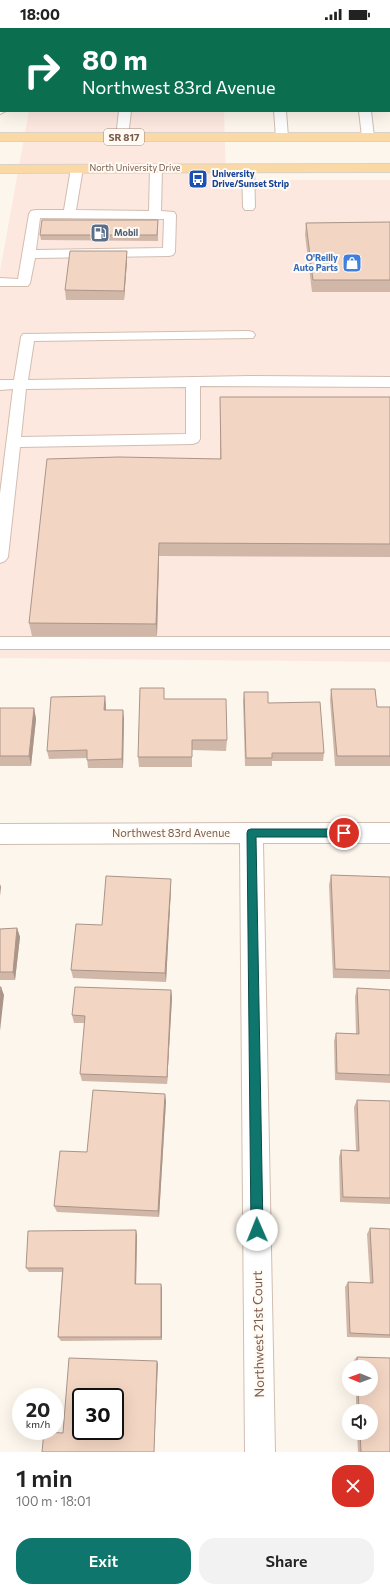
<!DOCTYPE html>
<html lang="en">
<head>
<meta charset="utf-8">
<style>
  body { margin:0; font-family:Commissioner,sans-serif; background:#f2f2f2; color:#222; height:100vh; display:flex; flex-direction:column; font-size:15px; white-space:nowrap }
  * { box-sizing:border-box; margin:0 }
  p { font-size:13px; color:#767676 }
  .icon { flex:none; width:22px; height:22px; fill:none; stroke:currentColor; stroke-width:2; stroke-linecap:round; stroke-linejoin:round }
  .map { position:relative; height:1424px; overflow:hidden }
  .panel { display:flex; flex-direction:column; background:#fff; flex:1 }
  .panel>* { flex:none }
  .banner { position:absolute; left:0px; top:0px; width:390px; height:84px; box-shadow:0 4px 16px #0002; background:#0b6e4f; color:#fff; overflow:hidden }
  .needle { width:26px; rotate:271deg }
  .controls { position:absolute; left:342px; top:1332px; display:grid; gap:8px }
  .controls a { display:grid; place-items:center; width:36px; height:36px; border-radius:50%; background:#fff; box-shadow:0 4px 16px #0002; font-size:20px }
  .speed { position:absolute; left:12px; top:1360px; display:flex; gap:8px; font-size:20px; font-weight:700; text-align:center }
  .speed>* { display:grid; place-content:center; width:52px; height:52px; border-radius:50%; background:#fff; box-shadow:0 4px 16px #0002; line-height:1 }
  .speed small { font-size:10px; font-weight:400 }
  .speed .limit { border:2px solid #111; border-radius:6px; background:#fff; color:#111 }
  .pin { position:absolute; display:grid; place-items:center; width:34px; height:34px; color:#fff; margin:-17px; border:2px solid #fff; border-radius:50%; box-shadow:0 1px 4px #0007 }
  .me { position:absolute; width:44px; margin:-22px; rotate:359deg; stroke-linejoin:round; filter:drop-shadow(0 0 3px #0008) }
  .turn { display:flex; align-items:center; gap:14px; height:84px; padding:0 16px; font-size:18px }
  .turn .icon { width:52px; height:52px; stroke-width:2.5 }
  .turn b { display:block; font-size:28px; line-height:34px }
  .round { display:grid; place-items:center; flex:none; width:42px; height:42px; border-radius:16px; background:#f2f2f2 }
  .head { display:flex; align-items:center; justify-content:space-between; height:68px; padding:0 16px }
  h1 { font-size:24px; font-weight:600; line-height:30px }
  .cta { display:flex; gap:8px; margin-top:auto; padding:8px 16px }
  .cta a { flex:1; height:46px; border-radius:16px; background:#0f766e; color:#fff; font-size:16px; font-weight:600; line-height:46px; text-align:center }
  .cta a+a { background:#f2f2f2; color:#222 }
  .status { display:flex; justify-content:space-between; align-items:center; height:28px; padding:0 20px; background:#fff; direction:ltr }
  .status svg { height:11px; fill:currentColor }
  .map>svg:first-child { display:block }
  .commercial { fill:#fde8e0 }
  .lines { fill:none; stroke-linecap:round; stroke-linejoin:round }
  .lane-casing { stroke:#d1beb0; stroke-width:2 }
  .street-casing { stroke:#d1beb0; stroke-width:2 }
  .secondary-casing { stroke:#d6c0b0; stroke-width:2 }
  .primary-casing { stroke:#dad1cd; stroke-width:2 }
  .lane { fill:#fff; fill-rule:evenodd }
  .street { fill:#fff; fill-rule:evenodd }
  .secondary { fill:#fff; fill-rule:evenodd }
  .primary { fill:#fbd9a5; fill-rule:evenodd }
  .wall { fill:#d1b7a8 }
  .shaded-wall { fill:#aa9588 }
  .building { fill:#f3d5c3; stroke:#aa9588; fill-rule:evenodd }
  .route { fill:#0f766e; stroke:#0a4d48 }
  .labels { text-anchor:middle; stroke-width:4; stroke-linejoin:round; paint-order:stroke }
  .far-street-label { font-size:9px; fill:#7a5c4d; stroke:#fffaf3 }
  .far-transit-label { font-size:9px; font-weight:bold; fill:#164399; stroke:#fffaf3; text-anchor:start }
  .far-service-label { font-size:9px; font-weight:bold; fill:#4e5e75; stroke:#fffaf3; text-anchor:start }
  .far-shop-label { font-size:9px; font-weight:bold; fill:#366cbe; stroke:#fffaf3; text-anchor:end }
  .shield { fill:#fffaf3; stroke:#a28b7f; stroke-width:1 }
  .shield-label { font-size:10px; font-weight:bold; fill:#7a5c4d }
  .street-label { font-size:11px; fill:#7a5c4d; stroke:#fffaf3 }
  .near-street-label { font-size:13px; fill:#7a5c4d; stroke:#fffaf3 }
</style>
</head>
<body>
<div class="status"><b>18:00</b><svg viewBox="0 0 49 12"><path d="M0 12V9h3v3zM5 12V6h3v6zM10 12V3h3v9zM15 12V0h3v12zM26 1h20v11H26zM47 4h2v5h-2z"/></svg></div>
<div class="map">
<svg width="390" height="1424" viewBox="0 0 390 1424">
  <rect width="100%" height="100%" fill="#fdf6ec"/>
  <path class="commercial" d="M87,0H222V1H44Z
    M29,83H224L226,152H390V634L0,630V243Z"/>
  <g class="lines">
    <defs>
      <path id="lane" d="M119,83H131L128,109L126,111H118L116,109Z
        M274,83H286L288,109L286,111H278L276,109Z
        M359,83H371L374,109L372,111H364L362,109Z
        M77,137L81,138L83,140L76,182L149,183L150,140L152,138H160L162,140L161,183L174,184L176,187L175,224L173,227L169,228L35,230L30,255L28,258H0V250L18,251L29,186L31,183L35,182H64L71,140L73,138ZM40,190L164,191L163,220L36,222Z
        M248,137L252,138L254,140L255,179L253,182H245L243,179L242,140L244,138Z
        M248,303L253,304L255,307L253,310L34,313L28,352L250,348L390,349V359L200,358V411L198,414L193,416L20,419L8,529L5,533L0,535V466L13,361L0,362V352H14L21,309L23,306ZM186,359V406L21,409L26,361Z
        M0,609H390V621H0Z"/>
      <path id="street" d="M251,795H390V815H263L275,1424H245L240,815L0,816V796Z"/>
      <path id="secondary" d="M10,0H24V1H10Z
        M0,74L1,83H6L0,86Z"/>
      <path id="primary" d="M0,105H390V113H0Z
        M390,136V144L0,145V137Z"/>
    </defs>
    <use href="#lane" class="lane-casing"/>
    <use href="#street" class="street-casing"/>
    <use href="#secondary" class="secondary-casing"/>
    <use href="#primary" class="primary-casing"/>
    <use href="#lane" class="lane"/>
    <use href="#street" class="street"/>
    <use href="#secondary" class="secondary"/>
    <use href="#primary" class="primary"/>
  </g>
  <path class="wall" d="M390,0V40L389,33V1Z
    M308,83H353V84Z
    M158,192V213L41,212L40,207Z
    M390,194V264H312L305,207L306,195Z
    M127,223V233L124,272H66L65,262Z
    M220,369H390V529L159,528L157,608H32L29,595L220,431Z
    M331,661L377,679H390V738H335L330,672Z
    M244,664L268,675L324,725L323,733H272V738H245L243,673Z
    M164,671L227,712L226,723L192,722V739H139L138,729Z
    M106,677V682L124,690L123,740H88L87,730L49,731L47,723Z
    M0,680H34L36,691L31,738H0Z
    M331,847L390,849V951L333,950L329,857Z
    M171,851V860L166,954L73,950L71,942L102,897Z
    M17,900L20,909L15,952H0V901Z
    M357,960L390,962V1055L335,1052L334,1013L336,1005L356,1006L355,969Z
    M171,962L172,970L167,1056L82,1053L80,1046L85,995H74L72,987Z
    M357,1072L390,1073V1176L340,1174L339,1129L341,1122H356L354,1079Z
    M166,1073L159,1189L57,1184L54,1178L87,1124Z
    M370,1200L390,1201V1310L347,1309L345,1259L348,1254L370,1255L367,1206Z
    M137,1207L136,1256L162,1260V1312L61,1313L58,1309L62,1244H29L26,1240Z
    M357,1329L390,1330V1424H358L357,1405H371V1383H356V1361H371V1339H355L354,1332Z"/>
  <path class="shaded-wall" d="M127,223V233L124,272V263Z
    M159,515V528L157,608L156,596Z
    M105,668L106,677L105,690L104,682Z
    M34,680L36,691L31,738L29,728Z
    M123,682L124,690L123,740L122,731Z
    M171,851V860L166,954L165,945Z
    M0,856L1,859L0,868Z
    M17,900L20,909L15,952L13,944Z
    M1,959L4,967L0,1003V971Z
    M171,962L172,970L167,1056V1049Z
    M165,1066L166,1073L159,1189L158,1183Z
    M136,1202L137,1207L136,1260L135,1256Z
    M161,1256L162,1260V1312L161,1309Z
    M157,1333L158,1336L154,1424Z"/>
  <path class="building" d="M387,0H390V18L389,12V1H387Z
    M42,192H158L157,207H40Z
    M390,194V252H313L306,195Z
    M70,223H127L124,263L65,262Z
    M220,369H390V516L159,515L156,596L29,595L47,431L119,429L221,431Z
    M140,660H164V671H226L227,712H192V729H138Z
    M331,661H375L377,679H390V728H337Z
    M244,664H268V675L320,674L324,725H272V730H246Z
    M105,668L104,682H123L122,731L87,732V722L47,723L51,669Z
    M0,680H34L29,728H0Z
    M331,847L390,849V943L335,941Z
    M106,848L171,851L165,945L71,942L76,896L102,897Z
    M17,900L13,944H0V901Z
    M0,959H1L0,971Z
    M75,959L171,962L167,1049L80,1046L85,988L72,987Z
    M357,960L390,962V1047L337,1045L336,1005L359,1006Z
    M93,1062L165,1066L158,1183L54,1178L60,1123L87,1124Z
    M357,1072L390,1073V1170L343,1169L341,1122L359,1123Z
    M370,1200L390,1201V1307L350,1305L348,1254L373,1255Z
    M136,1202L135,1256H161V1309H58L63,1240H26L28,1203Z
    M357,1329L390,1330V1424H361L360,1405H371V1383H359L358,1361H371V1339H358Z
    M69,1330L157,1333L154,1424H42L44,1404L63,1405ZM81,1369H115V1403H81Z"/>
  <path class="route" d="M251,801H344L347,802L349,805L347,808L344,809H256L263,1202L261,1206L257,1208L253,1206L251,1202L247,805L248,802Z"/>
  <defs>
    <symbol id="bus-square" viewBox="-11 -11 22 22"><rect x="-9" y="-9" width="18" height="18" rx="4" fill="#1a4fb4" stroke="#fffaf3"/><path d="M-5-6H5V4H4V6H2V4H-2V6H-4V4H-5ZM-3.5-4V0h7V-4ZM-3.5 1.2v1.5H-2V1.2ZM2 1.2v1.5H3.5V1.2Z" fill="#fff"/></symbol>
    <symbol id="fuel-square" viewBox="-11 -11 22 22"><rect x="-9" y="-9" width="18" height="18" rx="4" fill="#5c6f8a" stroke="#fffaf3"/><path d="M-5.5-6h7V0h2V4h1.3V-2.5L3-4.5l.8-.8L6-3V5H2.5V1h-1V6h-7ZM-4.2-4.7v3.2H.2V-4.7Z" fill="#fff"/></symbol>
    <symbol id="shop-square" viewBox="-11 -11 22 22"><rect x="-9" y="-9" width="18" height="18" rx="4" fill="#3f7fe0" stroke="#fffaf3"/><path d="M-5-2.5h2.3a2.7 3.5 0 0 1 5.4 0H5L5.5 6h-11ZM-1.5-2.5h3a1.5 2.3 0 0 0-3 0Z" fill="#fff"/></symbol>
  </defs>
  <g fill-rule="evenodd">
    <use href="#bus-square" x="187" y="140" width="22" height="22"/>
    <use href="#fuel-square" x="89" y="194" width="22" height="22"/>
    <use href="#shop-square" x="341" y="224" width="22" height="22"/>
  </g>
  <g class="labels">
    <g class="far-street-label">
      <text x="135" y="143">North University Drive</text>
    </g>
    <g class="far-transit-label">
      <text x="212" y="149">University<tspan x="212" dy="10">Drive/Sunset Strip</tspan></text>
    </g>
    <g class="far-service-label">
      <text x="114" y="208">Mobil</text>
    </g>
    <g class="far-shop-label">
      <text x="338" y="233">O'Reilly<tspan x="338" dy="10">Auto Parts</tspan></text>
    </g>
    <rect class="shield" x="104" y="101" width="40" height="16" rx="3"/>
    <g class="shield-label">
      <text x="124" y="113">SR 817</text>
    </g>
    <g class="street-label">
      <text x="171" y="809">Northwest 83rd Avenue</text>
    </g>
    <g class="near-street-label">
      <text transform="translate(258 1306) rotate(-91)" y="5">Northwest 21st Court</text>
    </g>
  </g>
</svg>
<div class="controls">
<a><svg class="needle" viewBox="-14 -14 28 28"><path d="M0-13l5 13h-10z" fill="#e53935"/><path d="M0 13l5-13h-10z" fill="#767676"/></svg></a>
<a><svg class="icon" aria-label="sound" viewBox="0 0 24 24"><path d="M4 9h4l5-4v14l-5-4H4zM17 9q2 3 0 6"/></svg></a>
</div>
<div class="speed"><div>20<small>km/h</small></div><div class="limit">30</div></div>
<div class="pin" style="left:344px;top:805px;background:#d93025"><svg class="icon" aria-label="arrive" viewBox="0 0 24 24"><path d="M6 21V4h12l-3 4 3 4H6"/></svg></div>
<svg class="me" style="left:257px;top:1202px" viewBox="-20 -20 40 40"><circle r="19" fill="#fff"/><path d="M0-13L10 11 0 6-10 11z" fill="#0f766e"/></svg>
<div class="banner">
<div class="turn"><svg class="icon" aria-label="right" viewBox="0 0 24 24"><path d="M7 20v-9h11M14 6l5 5-5 5"/></svg><div><b>80 m</b>Northwest 83rd Avenue</div></div>
</div>
</div>
<section class="panel">
<div class="head"><div><h1>1 min</h1><p>100 m · 18:01</p></div><a class="round" style="background:#d93025;color:#fff"><svg class="icon" aria-label="close" viewBox="0 0 24 24"><path d="M6 6l12 12M18 6L6 18"/></svg></a></div>
<div class="cta"><a>Exit</a><a>Share</a></div>
</section>
</body>
</html>
